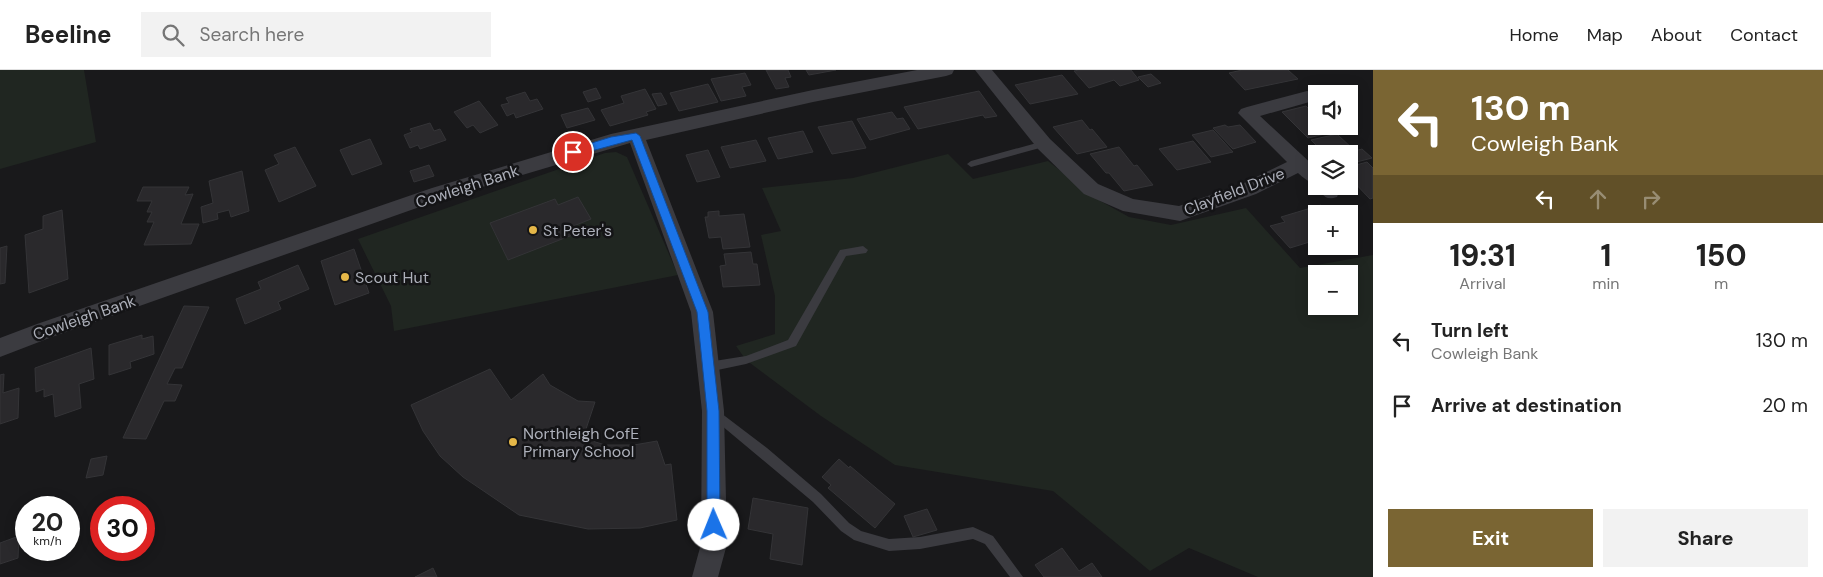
<!DOCTYPE html>
<html lang="en">
<head>
<meta charset="utf-8">
<style>
  body { margin:0; font-family:"DM Sans",sans-serif; background:#f2f2f2; color:#222; height:100vh; display:flex; flex-direction:column; font-size:19px; white-space:nowrap }
  * { box-sizing:border-box; margin:0 }
  p { font-size:16px; color:#767676 }
  .icon { flex:none; width:28px; height:28px; fill:none; stroke:currentColor; stroke-width:2; stroke-linecap:round; stroke-linejoin:round }
  .map { position:relative; flex:1; overflow:hidden }
  .panel { display:flex; flex-direction:column; background:#fff; width:450px }
  .panel>* { flex:none }
  .guide { background:#7a6533; color:#fff; overflow:hidden }
  .tools { position:absolute; left:1308px; top:15px; display:grid; gap:10px }
  .tools a { display:grid; place-items:center; width:50px; height:50px; border-radius:0px; background:#fff; box-shadow:0 2px 12px #0003; font-size:25px }
  .speed { position:absolute; left:15px; top:426px; display:flex; gap:10px; font-size:25px; font-weight:700; text-align:center }
  .speed>* { display:grid; place-content:center; width:65px; height:65px; border-radius:50%; background:#fff; box-shadow:0 2px 12px #0003; line-height:1 }
  .speed small { font-size:12px; font-weight:400 }
  .speed .limit { border:8px solid #d22; background:#fff; color:#111 }
  .pin { position:absolute; display:grid; place-items:center; width:42px; height:42px; color:#fff; margin:-21px; border:2px solid #fff; border-radius:50%; box-shadow:0 1px 5px #0007 }
  .me { position:absolute; width:55px; margin:-28px; rotate:359deg; stroke-linejoin:round; filter:drop-shadow(0 0 4px #0008) }
  .turn { display:flex; align-items:center; gap:18px; height:105px; padding:0 15px; font-size:22px }
  .turn .icon { width:65px; height:65px; stroke-width:2.5 }
  .turn b { display:block; font-size:35px; line-height:42px }
  .lanes { display:flex; align-items:center; height:48px; padding:0 15px; background:#0003; justify-content:center; gap:25px; direction:ltr }
  .lanes .off { opacity:.35 }
  .eta { display:flex; justify-content:space-evenly; align-items:center; height:85px; text-align:center }
  .eta b { font-size:30px; font-weight:700; line-height:35px }
  .action { display:flex; gap:10px; margin-top:auto; padding:10px 15px }
  .action a { flex:1; height:58px; border-radius:0px; background:#7a6533; color:#fff; font-size:20px; font-weight:700; line-height:58px; text-align:center }
  .action a+a { background:#f2f2f2; color:#222 }
  ul { padding:0; list-style:none }
  li { display:flex; align-items:center; gap:15px; height:65px; padding:0 15px }
  li div { flex:1 }
  li b { display:block; font-size:19px }
  li em { font-style:normal }
  header { display:flex; align-items:center; gap:30px; box-sizing:border-box; height:70px; padding:0 25px; background:#fff; border-bottom:1px solid #e0e0e0 }
  header strong { font-size:24px }
  nav { display:flex; gap:28px; margin-inline-start:auto; font-size:18px }
  .search { width:350px; height:45px; background:#f2f2f2; display:flex; align-items:center; gap:12px; box-sizing:border-box; padding:0 18px; border-radius:0px; color:#767676; font-size:19px }
  main { display:flex; flex:1; min-height:0 }
  .map>svg:first-child { display:block }
  .green { fill:#202621; fill-rule:evenodd }
  .building { fill:#2a292c; stroke:#343437 }
  .lines { fill:none; stroke-linecap:round; stroke-linejoin:round }
  .lane { fill:#3b3b40; fill-rule:evenodd }
  .street { fill:#3b3b40; fill-rule:evenodd }
  .route { fill:#1a73e8; stroke:#114b97 }
  .poi-dot { fill:#e5b748; stroke:#141416; stroke-width:2 }
  .labels { text-anchor:middle; stroke-width:5; stroke-linejoin:round; paint-order:stroke }
  .street-label { font-size:16px; fill:#adb0ba; stroke:#141416 }
  .poi-label { font-size:16px; fill:#adb0ba; stroke:#141416; text-anchor:start }
</style>
</head>
<body>
<header>
<strong>Beeline</strong>
<div class="search"><svg class="icon" aria-label="search" viewBox="0 0 24 24"><circle cx="10" cy="10" r="6"/><path d="M15 15l6 6"/></svg>Search here</div>
<nav><a>Home</a><a>Map</a><a>About</a><a>Contact</a></nav>
</header>
<main>
<div class="map">
<svg width="1373" height="507" viewBox="0 0 1373 507">
  <rect width="100%" height="100%" fill="#19191b"/>
  <path class="green" d="M0,0H84L96,72L0,99Z
    M616,82L627,87L678,205L394,261L391,236L358,169L605,83Z
    M948,84L973,109L1048,91L1095,128L1129,147L1171,155L1246,138L1300,198L1373,185V507H1258L1189,478L1150,501L1053,421L895,395L821,346L746,290L736,276L775,264V226L761,165L781,161L762,118L853,108ZM1316,204H1349V236H1316Z"/>
  <path class="building" d="M766,0H788L791,7L785,8L789,17L776,19Z
    M806,0H836L809,5Z
    M1079,0H1131L1139,10L1120,16L1114,10L1089,18L1074,1Z
    M1242,0H1288L1298,9L1245,20L1229,3Z
    M745,3L751,15L742,17L746,26L721,31L711,9Z
    M1151,4L1161,13L1148,17L1138,7Z
    M1062,5L1078,24L1030,34L1015,15Z
    M708,14L718,32L679,41L670,23Z
    M596,18L601,28L588,32L583,22Z
    M645,19L656,39L646,42L648,45L610,56L601,40L624,33L621,26Z
    M979,21L997,46L985,48L983,45L918,59L904,37Z
    M525,22L530,31L537,29L543,39L516,48L514,43L507,46L501,35L509,33L506,28Z
    M661,23L667,34L658,36L652,24Z
    M479,31L498,55L480,63L473,55L467,58L454,42Z
    M1306,36L1313,43H1316V56H1332L1337,61L1308,68L1282,42Z
    M588,38L595,50L567,58L561,45Z
    M892,42L897,49L903,48L910,59L870,70L857,49Z
    M1082,50L1090,60L1092,59L1107,77L1077,84L1053,57Z
    M852,51L866,78L832,84L818,57Z
    M430,53L434,61L440,59L446,70L420,79L418,75L410,78L404,65L412,62L410,59Z
    M1225,55L1228,57L1240,55L1256,72L1233,79L1213,58Z
    M1213,60L1233,82L1211,87L1192,65Z
    M803,61L813,82L778,89L768,68Z
    M1337,64L1355,81L1362,79L1372,88L1349,94V84H1325L1311,70Z
    M370,69L382,94L352,105L340,80Z
    M756,70L766,91L730,98L721,77Z
    M1193,71L1211,92L1177,100L1159,79Z
    M295,77L316,116L279,132L265,100L279,94L274,85Z
    M1119,77L1134,96L1137,95L1153,115L1124,121L1109,103H1106L1090,84Z
    M708,80L720,107L697,112L686,85Z
    M1367,92L1373,98V128L1370,129L1349,107V97Z
    M429,95L434,106L414,112L410,101Z
    M242,101L249,141L231,147L229,140L217,143L218,149L203,153L201,137L213,133L209,111Z
    M143,117H189L185,125L193,124L181,154H199L191,174L144,175L154,152H147L152,142H147L152,131H137Z
    M578,127L591,149L571,157L575,164L508,190L490,153L555,129L558,135Z
    M1321,135L1330,144H1316V165L1314,166L1316,170L1290,178L1270,156L1285,152L1281,147Z
    M62,140L68,209L29,223L25,165L43,159V146Z
    M719,141V146L744,144L750,177L723,179L721,167L709,168L705,147H708V142Z
    M7,176L5,213L0,214V178Z
    M354,179L369,223L335,235L321,191Z
    M751,182L753,194H757L760,215L723,217L720,196L726,195L724,184Z
    M298,195L309,219L278,232L281,239L245,254L236,229L261,219L258,212Z
    M184,236L209,237L182,298H175L167,314L182,315L175,331H164L146,369L123,368Z
    M142,265V269L153,266L154,284L130,292L131,298L109,305V275Z
    M91,278L94,309L79,314L81,338L55,347L53,324L44,327V319L36,322L35,298Z
    M490,299L511,330L543,304L550,315L578,331L595,332L583,368L605,375H634L657,371L665,395L671,394L677,450L640,458L588,459L519,445L463,407L440,386L423,361L411,335Z
    M4,304L3,323L19,318L18,348L0,354V305Z
    M107,386L103,405L86,408L91,389Z
    M839,389L849,398L850,396L895,434L875,458L828,418L831,415L822,407Z
    M753,428L808,438L802,495L770,489L773,464L748,459Z
    M927,439L937,460L913,467L904,446Z
    M19,466L18,488L0,494V473Z
    M1062,478L1079,501L1092,493L1102,507H1044L1035,495Z
    M433,498L437,507H415Z"/>
  <g class="lines">
    <path class="lane" d="M1044,71L1048,74L1047,76L971,97L967,94L971,91Z
      M863,176L868,180L866,183L846,186L796,276L746,294L708,302L704,300L703,297L704,294L708,292L746,286L788,270L840,180Z
      M713,337L767,378L821,424L849,453L861,461L889,469L920,467L973,457L993,466L1023,507H1010L985,474L973,469L920,479L889,481L854,470L841,461L813,432L709,345L708,342L709,339Z"/>
    <path class="street" d="M917,0H954L952,4L946,6L813,32L646,70L713,242L724,341L727,474L718,507H692L701,474L702,341L691,242L630,73L445,128L52,267L0,287V268L37,254L432,118L611,64L813,20Z
      M975,0H992L1050,69L1098,114L1133,129L1179,136L1242,114L1287,92L1238,43L1241,39L1247,37L1307,21L1313,23L1316,27L1313,31L1260,46L1316,98V116H1336L1339,122L1337,127C1323,132 1323,122 1314,115C1309,111 1303,108 1298,103L1256,124L1180,151L1123,141L1084,124L1038,79Z"/>
  </g>
  <path class="route" d="M636,63L640,66L708,242L719,341L720,455L719,459L714,461L709,459L707,455V341L697,242L632,70L573,86L568,82L569,80L611,67Z"/>
  <g class="poi-dot">
    <circle cx="533" cy="160" r="5"/>
    <circle cx="345" cy="207" r="5"/>
    <circle cx="513" cy="372" r="5"/>
  </g>
  <g class="labels">
    <g class="street-label">
      <text transform="translate(467 116) rotate(-18)" y="6">Cowleigh Bank</text>
      <text transform="translate(1234 121) rotate(-21)" y="6">Clayfield Drive</text>
      <text transform="translate(84 247) rotate(-19)" y="6">Cowleigh Bank</text>
    </g>
    <g class="poi-label">
      <text x="543" y="166">St Peter's</text>
      <text x="355" y="213">Scout Hut</text>
      <text x="523" y="369">Northleigh CofE<tspan x="523" dy="18">Primary School</tspan></text>
    </g>
  </g>
</svg>
<div class="tools">
<a><svg class="icon" aria-label="sound" viewBox="0 0 24 24"><path d="M4 9h4l5-4v14l-5-4H4zM17 9q2 3 0 6"/></svg></a>
<a><svg class="icon" aria-label="layers" viewBox="0 0 24 24"><path d="M12 4l9 5-9 5-9-5zM3 14l9 5 9-5"/></svg></a>
<a>+</a>
<a>−</a>
</div>
<div class="speed"><div>20<small>km/h</small></div><div class="limit">30</div></div>
<div class="pin" style="left:573px;top:82px;background:#d93025"><svg class="icon" aria-label="arrive" viewBox="0 0 24 24"><path d="M6 21V4h12l-3 4 3 4H6"/></svg></div>
<svg class="me" style="left:714px;top:455px" viewBox="-20 -20 40 40"><circle r="19" fill="#fff"/><path d="M0-13L10 11 0 6-10 11z" fill="#1a73e8"/></svg>
</div>
<section class="panel">
<div class="guide">
<div class="turn"><svg class="icon" aria-label="left" viewBox="0 0 24 24"><path d="M17 20v-9H6M10 6l-5 5 5 5"/></svg><div><b>130 m</b>Cowleigh Bank</div></div>
<div class="lanes"><svg class="icon" aria-label="left" viewBox="0 0 24 24"><path d="M17 20v-9H6M10 6l-5 5 5 5"/></svg><svg class="icon off" aria-label="ahead" viewBox="0 0 24 24"><path d="M12 20V5M6 11l6-6 6 6"/></svg><svg class="icon off" aria-label="right" viewBox="0 0 24 24"><path d="M7 20v-9h11M14 6l5 5-5 5"/></svg></div>
</div>
<div class="eta">
<div><b>19:31</b><p>Arrival</p></div>
<div><b>1</b><p>min</p></div>
<div><b>150</b><p>m</p></div>
</div>
<ul>
<li><svg class="icon" aria-label="left" viewBox="0 0 24 24"><path d="M17 20v-9H6M10 6l-5 5 5 5"/></svg><div><b>Turn left</b><p>Cowleigh Bank</p></div><em>130 m</em></li>
<li><svg class="icon" aria-label="arrive" viewBox="0 0 24 24"><path d="M6 21V4h12l-3 4 3 4H6"/></svg><div><b>Arrive at destination</b></div><em>20 m</em></li>
</ul>
<div class="action"><a>Exit</a><a>Share</a></div>
</section>
</main>
</body>
</html>
